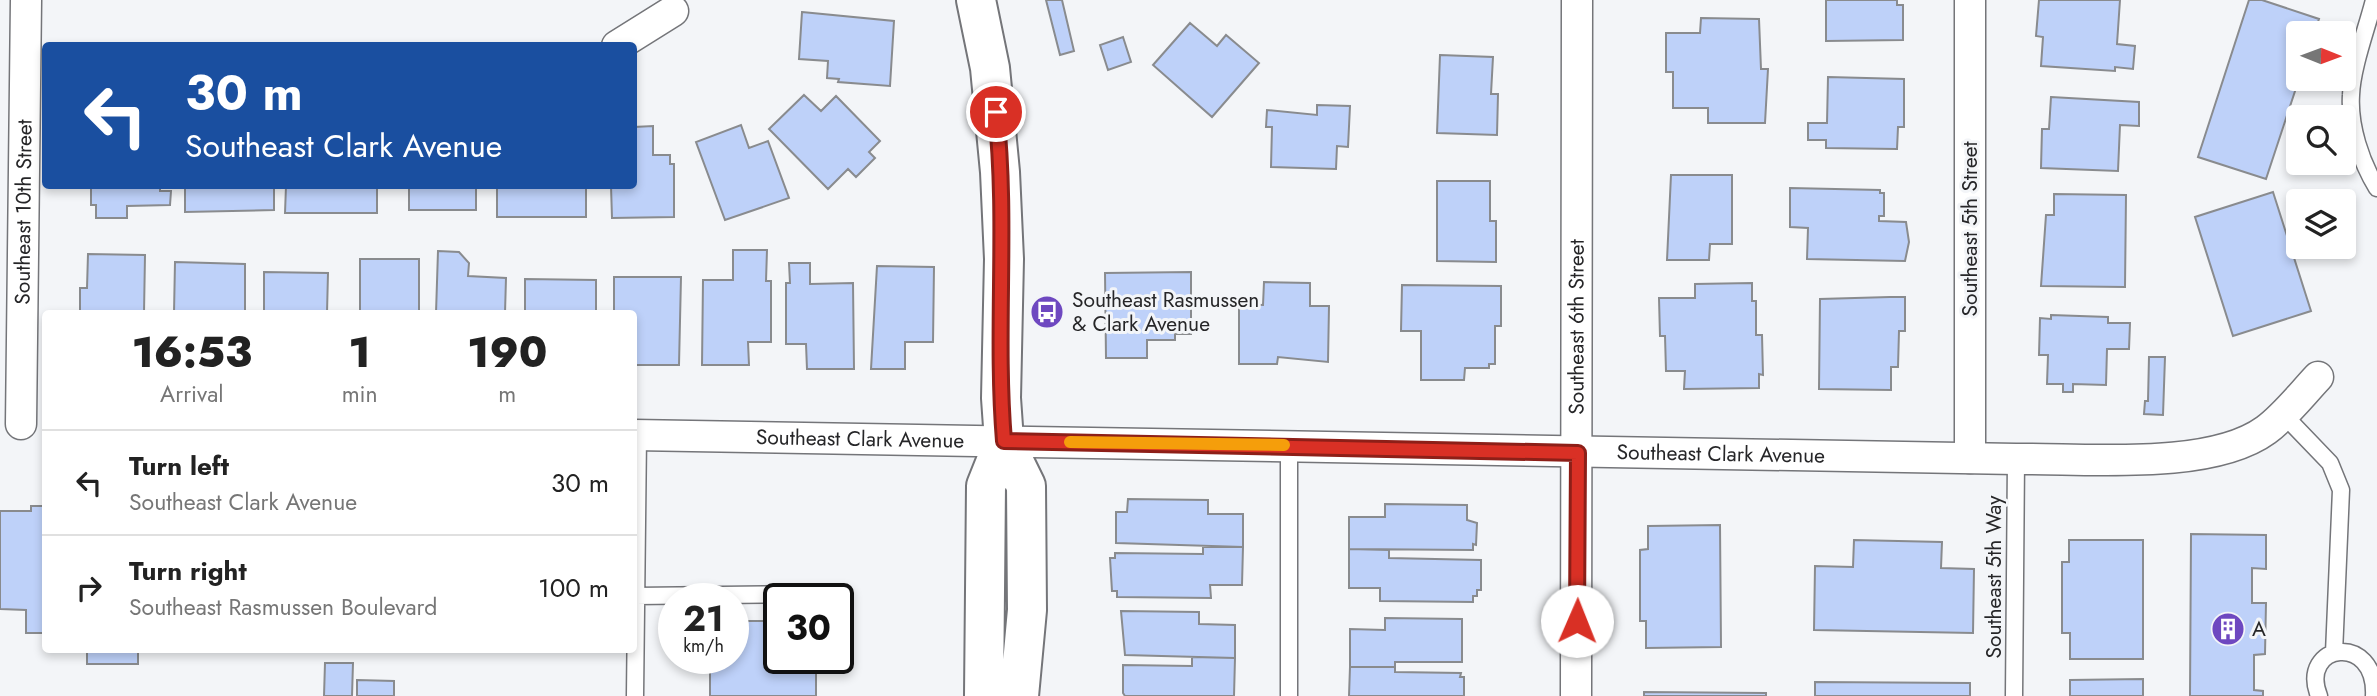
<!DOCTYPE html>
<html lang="en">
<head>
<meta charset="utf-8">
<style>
  body { margin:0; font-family:Jost,sans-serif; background:#f6f6f6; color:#222; height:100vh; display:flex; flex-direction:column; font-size:26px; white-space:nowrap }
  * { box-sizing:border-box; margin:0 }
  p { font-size:23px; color:#767676 }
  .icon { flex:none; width:38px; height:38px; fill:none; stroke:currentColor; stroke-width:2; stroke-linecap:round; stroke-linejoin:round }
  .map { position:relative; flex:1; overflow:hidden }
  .sheet { position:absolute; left:42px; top:310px; width:595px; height:343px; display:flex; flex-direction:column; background:#fff; border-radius:7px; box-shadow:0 4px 10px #0003 }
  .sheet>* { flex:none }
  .top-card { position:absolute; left:42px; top:42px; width:595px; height:147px; border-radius:7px; box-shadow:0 4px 10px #0003; background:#1a4fa0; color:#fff; overflow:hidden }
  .needle { width:46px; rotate:91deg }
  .controls { position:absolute; left:2286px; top:21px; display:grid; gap:14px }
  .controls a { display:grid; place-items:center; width:70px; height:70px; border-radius:7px; background:#fff; box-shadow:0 4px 10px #0003; font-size:35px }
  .speed { position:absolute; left:658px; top:583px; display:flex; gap:14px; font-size:35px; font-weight:700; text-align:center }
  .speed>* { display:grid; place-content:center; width:91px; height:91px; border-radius:50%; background:#fff; box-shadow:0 4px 10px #0003; line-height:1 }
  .speed small { font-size:18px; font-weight:400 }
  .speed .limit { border:4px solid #111; border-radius:10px; background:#fff; color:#111 }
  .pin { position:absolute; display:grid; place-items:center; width:60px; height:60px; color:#fff; margin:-30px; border:4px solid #fff; border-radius:50%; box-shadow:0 2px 7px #0007 }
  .me { position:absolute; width:77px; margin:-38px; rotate:1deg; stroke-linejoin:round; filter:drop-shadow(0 0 5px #0008) }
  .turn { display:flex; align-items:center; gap:24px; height:147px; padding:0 28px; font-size:32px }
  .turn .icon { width:91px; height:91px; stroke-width:2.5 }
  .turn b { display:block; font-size:49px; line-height:60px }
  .eta { display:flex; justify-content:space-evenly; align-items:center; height:119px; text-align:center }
  .eta b { font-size:42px; font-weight:800; line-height:49px }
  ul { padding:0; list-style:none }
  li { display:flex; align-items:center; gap:21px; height:105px; padding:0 28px; border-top:2px solid #e0e0e0 }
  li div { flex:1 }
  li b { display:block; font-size:26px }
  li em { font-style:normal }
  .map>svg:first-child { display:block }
  .building { fill:#bed1f9; stroke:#898b8e; stroke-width:2 }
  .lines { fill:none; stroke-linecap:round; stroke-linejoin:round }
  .lane-casing { stroke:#747579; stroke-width:19 }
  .street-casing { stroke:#747579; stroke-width:33 }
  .secondary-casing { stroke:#747579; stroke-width:42 }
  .lane { stroke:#fff; stroke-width:16 }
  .street { stroke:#fff; stroke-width:30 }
  .secondary { stroke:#fff; stroke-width:38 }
  .route-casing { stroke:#8d1f18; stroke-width:18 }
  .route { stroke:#d93025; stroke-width:12 }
  .slow { stroke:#f59e0b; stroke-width:12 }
  .labels { text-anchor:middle; stroke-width:6; stroke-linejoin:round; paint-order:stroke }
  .street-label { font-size:21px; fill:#262628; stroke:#f3f5f8 }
  .poi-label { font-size:21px; fill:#262628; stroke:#f3f5f8; text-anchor:start }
</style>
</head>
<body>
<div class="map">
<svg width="2377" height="696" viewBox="0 0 2377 696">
  <rect width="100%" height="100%" fill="#f3f5f8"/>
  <path class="building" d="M1046,0H1062L1074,51L1060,55Z
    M1826,0H1897V5H1903V40L1826,41Z
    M2039,0H2120L2117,44L2135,46L2133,69L2115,67V71L2041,66L2043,37L2036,36Z
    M2249,0H2262L2319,19L2314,33H2298L2299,79L2266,179L2198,157Z
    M802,12L894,21L890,86L838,82L839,79L827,78L828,61L799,59Z
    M1701,18L1759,19L1761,69H1768L1765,123H1708V108H1673V72H1666V33H1700Z
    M1190,23L1217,46L1226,35L1259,63L1212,117L1153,65Z
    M1123,37L1131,62L1108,70L1100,45Z
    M1440,55L1493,57L1491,94H1498L1497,135L1437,133Z
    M1828,77L1904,79V127H1898L1897,149L1826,148V140H1808V123H1827Z
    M804,95L821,111L836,96L880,141L869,152L875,158L856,177L848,169L828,189L769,129Z
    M2051,97L2139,102V126L2120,125L2118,171L2041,168L2042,129H2049Z
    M1317,105L1350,106L1348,147L1337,146L1336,169L1271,167L1272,127H1266L1267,110L1317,115Z
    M741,125L749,148L768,141L789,198L725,220L696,142Z
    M653,126V155H670V164H674V217L612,218L611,186H634V127Z
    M1671,175H1732V244H1710L1709,260H1667Z
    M1437,181H1490V221H1496V262L1437,261Z
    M91,186H160V191H171L170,205L127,206V218H96V205H91Z
    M185,186H274V210L185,212Z
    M286,186H377V213H285Z
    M409,186H476V210H409Z
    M497,186H586V217H497Z
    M1790,188L1880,190V193H1884V216H1879V221L1906,222L1909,242L1905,261L1807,259L1808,228L1790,227Z
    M2273,192L2311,311L2233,336L2195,217Z
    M2054,194L2126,195L2125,287L2041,286L2046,215H2054Z
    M733,250H767L766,281H771V342H748L749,365H702L703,280H733Z
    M438,251L459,252L469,263L468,276L506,278L505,313H436Z
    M88,254L145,255L144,313H80V288H87Z
    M360,259H419V313H360Z
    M175,262L245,264V313H174Z
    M789,263H810V284L853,283L854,369H807L806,344H786V283H790Z
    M877,266L934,267L933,342H905V369H871Z
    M264,272L328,273L327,313H264Z
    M1191,272V334H1175V340H1147V358H1106L1105,273Z
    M614,277H681L679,365H634V313H614Z
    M525,279L596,280V313H525Z
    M1264,282L1310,283V306H1329L1328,362L1278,357L1277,364H1239V304L1263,305Z
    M1752,283V301H1756V335H1762L1763,375L1759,374V388L1684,389L1685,371H1666L1665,336H1660L1659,298H1695V284Z
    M1402,285L1501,286V326H1495V364H1489V368H1465L1464,380H1421V331H1401Z
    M1890,297H1905V331H1899L1898,367H1891V390L1819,389L1820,299Z
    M2051,315L2108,317V323H2130L2129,349H2107L2106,385L2073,384V392H2063V384H2047L2048,355H2039L2040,318L2051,319Z
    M2149,357H2165L2163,415L2144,414L2145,401H2148Z
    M1128,499L1208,500V514H1243V547L1116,543V512H1127Z
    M1385,504L1467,505V520L1477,523L1476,545L1473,544V550L1349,549V517H1385Z
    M31,506H46V633H26V610L0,609V511H31Z
    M1720,525L1721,647L1646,648V621H1640V550L1648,549V526Z
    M2191,534L2266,535V569L2252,568V603H2266L2265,654L2254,655V690L2263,691V696H2190Z
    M1854,540L1942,542L1941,568L1974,569L1973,633L1814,630L1815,566L1853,567Z
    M2069,540H2143V659H2070V633H2062V562H2069Z
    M1203,547H1243L1242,585H1210L1211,598L1117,597V591H1112L1110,558H1115V553L1203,554Z
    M1349,549L1389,550V558L1481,560V590H1477V596H1473V602L1380,601V588H1349Z
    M1121,611L1199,612V624L1235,625V658L1125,655Z
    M1385,618L1462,619V662H1395V667H1350V629L1385,630Z
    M733,621H779V658H816V696H710V658H733Z
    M87,649H138V664H87Z
    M1192,657L1235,658L1234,696H1125L1123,693V665L1192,666Z
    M325,663H353L352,696H324Z
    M1350,667H1395V672L1461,673L1460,677H1464V696H1349Z
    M2143,679V696H2070V680Z
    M357,680L394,681V696H357Z
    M1815,682L1970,683V696H1815Z
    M1644,692L1766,693V696H1644Z"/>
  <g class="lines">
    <defs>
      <path id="lane" d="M2374,0C2367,28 2352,67 2351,95C2349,126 2361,162 2377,188
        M2282,413L2330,463L2341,490L2334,653
        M636,596L818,594
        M635,696L638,435
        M1289,696V445
        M2014,696L2016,459
        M2319,696C2298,643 2377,632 2374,696"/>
      <g id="street">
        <path d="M617,46L673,11"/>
        <path id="s1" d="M21,424L26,0"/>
        <path id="s2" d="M634,435L2016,459C2085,458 2210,471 2266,430C2285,416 2302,394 2318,377"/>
        <path d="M1970,458V0"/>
        <path id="s3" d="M1576,696L1577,0"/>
      </g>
      <path id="secondary" d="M976,0L990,68L1000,172L1004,259L1001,398L1004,441L1026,486L1027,610L1019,696
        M984,696L986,486L1004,441"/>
    </defs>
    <use href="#lane" class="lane-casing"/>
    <use href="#street" class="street-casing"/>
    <use href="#secondary" class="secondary-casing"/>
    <use href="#lane" class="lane"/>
    <use href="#street" class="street"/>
    <use href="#secondary" class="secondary"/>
  </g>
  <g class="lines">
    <defs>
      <path id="route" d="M996,112C1008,222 995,331 1004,441L1578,453L1577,621"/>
    </defs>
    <use href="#route" class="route-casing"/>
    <use href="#route" class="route"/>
    <path class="slow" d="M1070,442L1284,445"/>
  </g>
  <defs>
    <symbol id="bus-disc" viewBox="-11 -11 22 22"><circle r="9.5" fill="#6e48c0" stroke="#f3f5f8"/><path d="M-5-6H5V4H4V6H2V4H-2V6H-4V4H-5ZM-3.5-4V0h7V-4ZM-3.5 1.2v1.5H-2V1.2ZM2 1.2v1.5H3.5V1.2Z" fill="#fff"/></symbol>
    <symbol id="building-disc" viewBox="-11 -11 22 22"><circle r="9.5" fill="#6e48c0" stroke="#f3f5f8"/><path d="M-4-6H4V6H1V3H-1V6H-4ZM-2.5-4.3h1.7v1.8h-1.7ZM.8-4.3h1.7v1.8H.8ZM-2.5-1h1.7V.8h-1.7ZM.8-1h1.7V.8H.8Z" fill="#fff"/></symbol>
  </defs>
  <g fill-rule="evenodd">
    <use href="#bus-disc" x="1028" y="293" width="38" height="38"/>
    <use href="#building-disc" x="2209" y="610" width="38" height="38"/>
  </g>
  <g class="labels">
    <g class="street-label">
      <text dy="7" stroke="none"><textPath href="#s1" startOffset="212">Southeast 10th Street</textPath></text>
      <text transform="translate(1970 229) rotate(-90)" y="7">Southeast 5th Street</text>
      <text dy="7" stroke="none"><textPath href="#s3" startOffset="369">Southeast 6th Street</textPath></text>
      <text dy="7" stroke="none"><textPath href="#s2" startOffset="226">Southeast Clark Avenue</textPath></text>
      <text dy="7" stroke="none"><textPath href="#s2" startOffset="1087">Southeast Clark Avenue</textPath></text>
      <text transform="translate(1994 577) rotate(-90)" y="7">Southeast 5th Way</text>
    </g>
    <g class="poi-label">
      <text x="1072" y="307">Southeast Rasmussen<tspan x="1072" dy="24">&amp; Clark Avenue</tspan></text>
      <text x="2252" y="636">A</text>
    </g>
  </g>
</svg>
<div class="controls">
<a><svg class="needle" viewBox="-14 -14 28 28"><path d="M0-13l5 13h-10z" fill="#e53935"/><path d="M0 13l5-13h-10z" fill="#767676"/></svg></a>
<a><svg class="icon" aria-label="search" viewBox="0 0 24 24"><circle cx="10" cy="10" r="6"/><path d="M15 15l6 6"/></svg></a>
<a><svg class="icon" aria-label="layers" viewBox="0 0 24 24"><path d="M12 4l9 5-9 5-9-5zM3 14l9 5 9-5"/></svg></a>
</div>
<div class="speed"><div>21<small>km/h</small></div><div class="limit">30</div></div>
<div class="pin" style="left:996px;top:112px;background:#d93025"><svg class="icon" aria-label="arrive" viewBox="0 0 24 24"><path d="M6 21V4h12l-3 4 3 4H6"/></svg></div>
<svg class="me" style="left:1577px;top:621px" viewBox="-20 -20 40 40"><circle r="19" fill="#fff"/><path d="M0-13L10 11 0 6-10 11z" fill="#d93025"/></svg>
<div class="top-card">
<div class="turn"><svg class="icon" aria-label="left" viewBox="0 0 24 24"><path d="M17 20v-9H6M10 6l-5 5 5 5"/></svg><div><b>30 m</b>Southeast Clark Avenue</div></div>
</div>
<section class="sheet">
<div class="eta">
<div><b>16:53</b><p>Arrival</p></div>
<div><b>1</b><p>min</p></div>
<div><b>190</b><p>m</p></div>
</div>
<ul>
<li><svg class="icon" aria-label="left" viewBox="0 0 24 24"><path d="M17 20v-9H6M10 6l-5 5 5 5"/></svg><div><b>Turn left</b><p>Southeast Clark Avenue</p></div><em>30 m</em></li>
<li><svg class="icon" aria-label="right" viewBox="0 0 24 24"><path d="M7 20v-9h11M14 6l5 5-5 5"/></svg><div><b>Turn right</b><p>Southeast Rasmussen Boulevard</p></div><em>100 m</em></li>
</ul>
</section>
</div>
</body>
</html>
